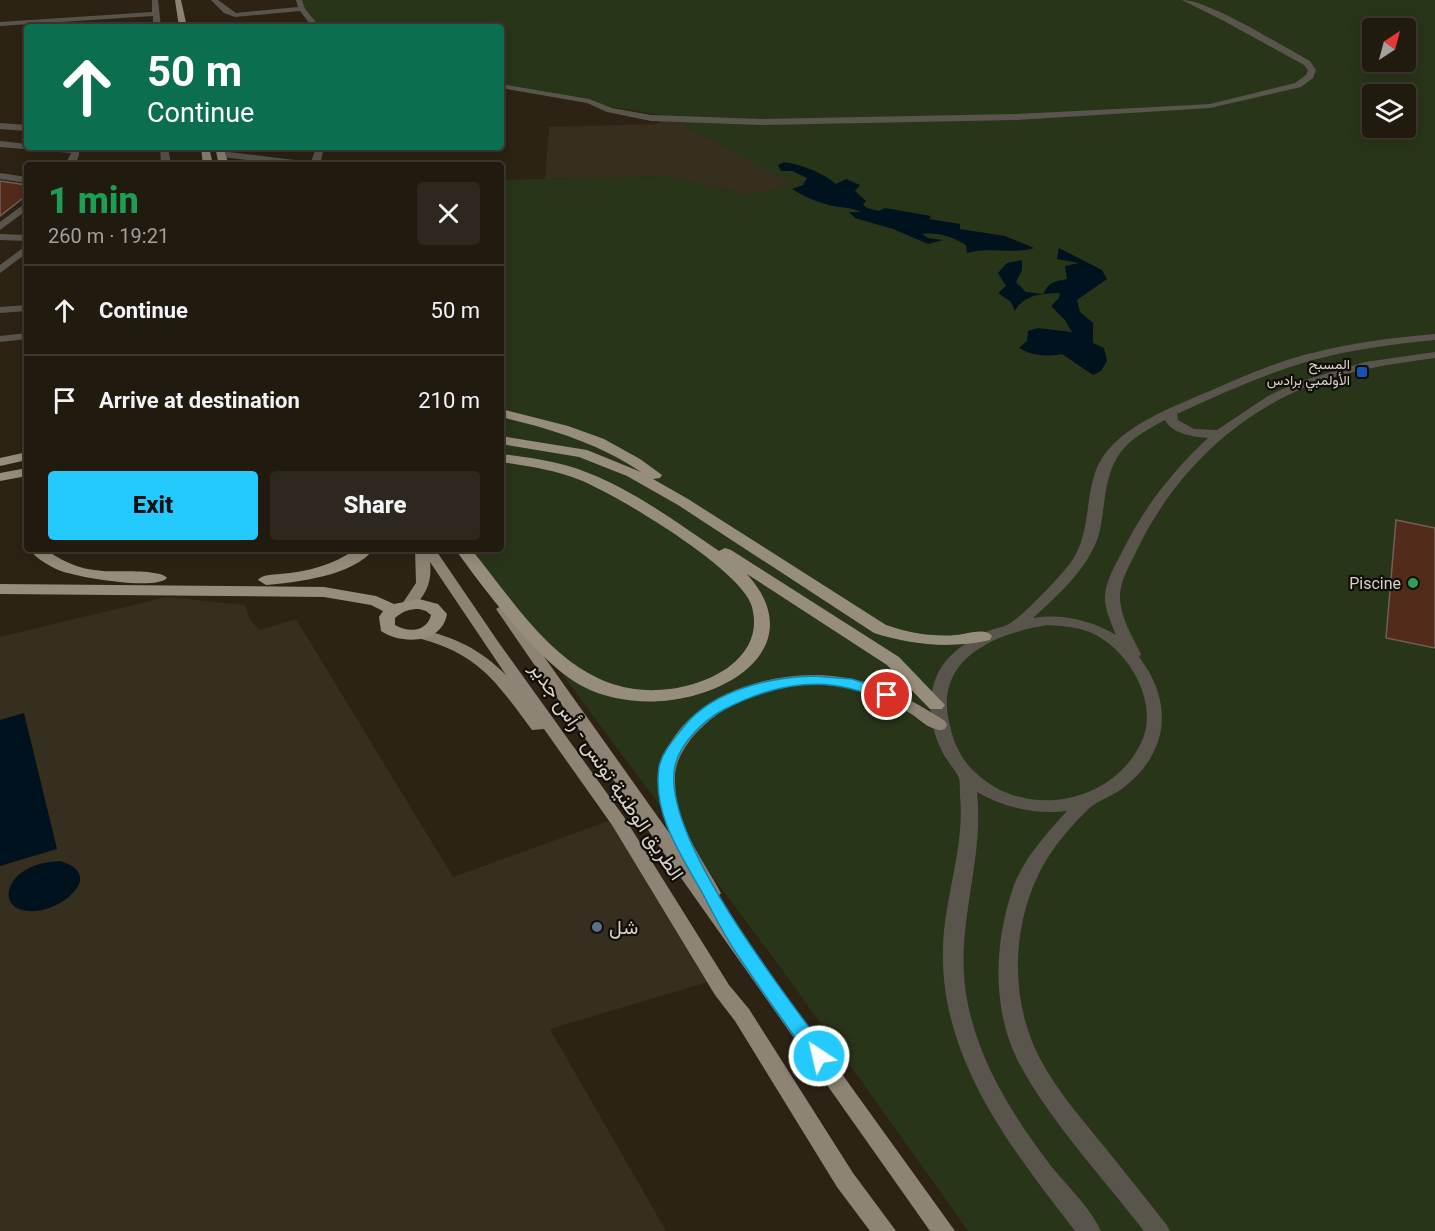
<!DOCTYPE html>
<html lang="en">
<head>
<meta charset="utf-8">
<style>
  body { margin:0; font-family:Roboto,Vazirmatn,sans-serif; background:#2d271d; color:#f1f3f6; height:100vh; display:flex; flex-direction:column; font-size:22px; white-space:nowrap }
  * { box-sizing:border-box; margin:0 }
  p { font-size:20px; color:#a2a19e }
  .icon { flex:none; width:33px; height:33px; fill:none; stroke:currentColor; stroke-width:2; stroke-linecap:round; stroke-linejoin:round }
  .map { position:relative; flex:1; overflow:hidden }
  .panel { position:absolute; left:24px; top:162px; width:480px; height:390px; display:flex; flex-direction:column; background:#211a0f; border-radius:6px; box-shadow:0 3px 15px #0003,0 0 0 2px #3e382f }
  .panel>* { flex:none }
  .hud { position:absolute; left:24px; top:24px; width:480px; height:126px; border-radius:6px; box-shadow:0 3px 15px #0003,0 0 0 2px #3e382f; background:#0b6e4f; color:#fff; overflow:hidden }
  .needle { width:39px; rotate:36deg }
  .fabs { position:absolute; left:1362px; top:18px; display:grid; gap:12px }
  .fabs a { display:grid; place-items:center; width:54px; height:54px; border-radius:6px; background:#211a0f; box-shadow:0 3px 15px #0003,0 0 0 2px #3e382f; font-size:30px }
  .pin { position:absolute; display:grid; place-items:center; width:51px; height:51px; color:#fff; margin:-26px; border:3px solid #fff; border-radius:50%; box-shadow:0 2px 6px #0007 }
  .me { position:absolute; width:66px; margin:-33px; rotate:325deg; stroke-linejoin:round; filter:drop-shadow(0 0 4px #0008) }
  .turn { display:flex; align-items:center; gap:21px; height:126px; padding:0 24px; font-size:27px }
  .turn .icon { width:78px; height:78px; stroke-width:2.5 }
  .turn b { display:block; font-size:42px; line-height:51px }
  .round { display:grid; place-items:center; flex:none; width:63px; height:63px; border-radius:6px; background:#2d271d }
  .summary { display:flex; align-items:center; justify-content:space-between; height:102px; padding:0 24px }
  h1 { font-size:36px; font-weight:800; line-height:45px; color:#1e9e55 }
  .primary-button { display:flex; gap:12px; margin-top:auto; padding:12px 24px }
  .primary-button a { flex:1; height:69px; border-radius:6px; background:#24c9fe; color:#111; font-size:24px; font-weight:800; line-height:69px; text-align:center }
  .primary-button a+a { background:#2d271d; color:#f1f3f6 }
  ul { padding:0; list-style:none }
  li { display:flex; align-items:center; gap:18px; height:90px; padding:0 24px; border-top:2px solid #3e382f }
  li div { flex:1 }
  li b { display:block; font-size:22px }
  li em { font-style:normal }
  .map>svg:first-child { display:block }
  .industrial { fill:#362e1e }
  .green { fill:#293519; fill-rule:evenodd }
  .water { fill:#01121f }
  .building { fill:#532b1b; stroke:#725e56; stroke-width:1.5 }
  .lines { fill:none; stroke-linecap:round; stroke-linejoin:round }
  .minor { fill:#59554d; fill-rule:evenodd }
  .tertiary { fill:#59554d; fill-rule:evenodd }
  .primary { fill:#8d8475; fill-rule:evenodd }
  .trunk { fill:#978d7c; fill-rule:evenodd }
  .route { fill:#24c9fe; stroke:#1783a5; stroke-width:1.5 }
  .transit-dot { fill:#1a4fb4; stroke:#110d07; stroke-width:2 }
  .leisure-dot { fill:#2e9e5b; stroke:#110d07; stroke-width:2 }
  .service-dot { fill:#5c6f8a; stroke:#110d07; stroke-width:2 }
  .labels { text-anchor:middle; stroke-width:4.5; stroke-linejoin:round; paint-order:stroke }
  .far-poi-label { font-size:14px; fill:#d8d3c9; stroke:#110d07; text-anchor:end }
  .poi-label { font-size:16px; fill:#d8d3c9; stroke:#110d07; text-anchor:end }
  .near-street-label { font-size:20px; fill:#d8d3c9; stroke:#110d07 }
  .near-poi-label { font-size:20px; fill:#d8d3c9; stroke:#110d07; text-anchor:start }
</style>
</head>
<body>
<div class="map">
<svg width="1435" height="1231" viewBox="0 0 1435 1231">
  <rect width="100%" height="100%" fill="#2c2314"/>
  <path class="industrial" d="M667,116L795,184L749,195L665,176L545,179L549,127L657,124Z
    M166,597L245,605L250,620L260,630L296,619L453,877L611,820L718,979L550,1029L666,1231H0V637Z"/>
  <path class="green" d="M296,0H1435V1231H968L786,975L469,549H501V180L665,176L749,195L794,184L667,116L501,88V27H313ZM1372,28H1406V62H1372ZM1372,94H1406V128H1372Z"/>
  <path class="water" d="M784,162C805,166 820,171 836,184L846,179L860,185L855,191L866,201L863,205L867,208L879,211L885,208L931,216L929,219L960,224V229L1005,236L1034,248C1012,255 989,246 967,253L966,245C952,237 939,232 922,234L928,238L943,240L928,244L893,229L855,218L849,212H861C851,207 843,208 833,206C819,203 803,196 792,189L803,185L807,178L792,171H781L778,165Z
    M1059,248L1102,270L1107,279L1077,300L1080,312L1093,323V343L1104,348L1107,361L1101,371L1093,375L1062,354C1046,357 1033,356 1019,348L1027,341L1028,331L1038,328L1072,332L1065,320L1051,306L1059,298L1060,293C1042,294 1024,294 1015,311L1011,302L998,293L1006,286L998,273L1007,263L1022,260V270L1016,282L1026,292L1043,294C1048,282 1056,281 1067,279L1065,266L1079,263L1057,259Z
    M24,713L57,849L0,866V720Z
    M60,861C109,875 57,915 28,911C3,909 4,886 21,873C33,864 46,862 60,861Z"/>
  <path class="building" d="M0,181L27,185V195L0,216Z
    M1396,520L1435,528V648L1386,638Z"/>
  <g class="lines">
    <path class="minor" d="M152,0H158L161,27H153V16L0,26V22L152,12Z
      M211,0H218L236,13L298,7L296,0H302L305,9L320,27H312L300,11L235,17L224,13Z
      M1182,0C1209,0 1282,46 1310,61L1316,70L1313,78L1301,87L1210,108L1016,120L761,125L651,121L607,112L587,103L501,88V84L589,99L612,108L651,115L761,119L1016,114L1156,107L1210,104L1295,83L1306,75L1308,70L1304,65L1224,21Z
      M0,123L27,125V131L0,129Z
      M0,141L27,144V147H79V155L75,165H65L71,153L0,147Z
      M160,147H168L171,165H161Z
      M316,147H324L320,165H292L221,157L217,154L221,151L311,162Z
      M0,173L27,177V183L0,179Z
      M27,202V210L0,230V222Z
      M0,234L27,235V241L0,240Z
      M27,245V253L0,273V265Z
      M27,305V311L0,313V307Z
      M1435,334V340C1394,344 1353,349 1313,360C1266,373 1221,394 1177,414L1178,420L1194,429L1217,430L1268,396L1298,382L1365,362L1435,352V358C1391,364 1347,370 1306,387C1231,418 1171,478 1136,552C1130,565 1121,579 1120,594C1119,615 1132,636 1141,654L1139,657C1174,702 1169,753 1123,788C1114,795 1104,798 1095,804C1084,811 1064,835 1055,847C1019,896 1009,966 1026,1024C1039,1069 1069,1103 1098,1139C1121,1167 1143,1195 1166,1224L1170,1231H1144C1103,1178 1050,1121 1019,1063C991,1009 994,941 1014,885C1025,857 1047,833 1067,811C1036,815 1005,808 977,792C985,864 952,931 968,1005C981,1066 1014,1117 1051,1166C1067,1186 1090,1207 1101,1231H1075C1011,1148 939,1058 943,946C945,896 965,846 960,796C960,791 960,783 959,778C956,771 949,763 945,757C930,730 925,701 938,673C949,652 970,639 991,630C996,628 1004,627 1009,624C1024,615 1060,577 1071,562C1094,530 1082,486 1104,455C1126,426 1161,412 1193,398C1224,385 1254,371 1287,360C1335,345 1385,338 1435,334ZM1165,420C1172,434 1194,437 1208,438C1172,472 1144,507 1122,552C1115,565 1107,579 1105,595C1104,609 1111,622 1116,635C1092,620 1060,613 1033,618C1056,597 1082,574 1095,545C1101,532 1102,517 1104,504C1110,455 1123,442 1165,420ZM1047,625C1063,626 1081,627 1096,635C1130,653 1160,704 1141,743C1112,804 1025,820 976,773C962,761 954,744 950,726C932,660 993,634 1047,625Z"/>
    <path class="tertiary" d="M27,333V339L0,342V336Z"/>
    <path class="primary" d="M175,0H181L187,27H179Z
      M201,147H209L213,165H203Z
      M215,147H223L229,165H219Z
      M415,549H435L499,643L624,817L729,985L749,1009L853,1173L896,1231H870L837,1187L735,1021L715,995L612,825L544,729L532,730C494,679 478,653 414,637L411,634L419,629C455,637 480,649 506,675L430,562C432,582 427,592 414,607H404L402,604L416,583Z
      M503,605L508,606L670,834C622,727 740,667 832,676C874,680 910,698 945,721L947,725L945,729C941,730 940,731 936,729C928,728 920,720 913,715C895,704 876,694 855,689C799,677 736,690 696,733C684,747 674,762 675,781C675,824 701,857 721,893L716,899L955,1231H930L679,875L496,609Z"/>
    <path class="trunk" d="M501,409L568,426L604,439L640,459L662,475L660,478L653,479L688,499L886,625C909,633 932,637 956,635C967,634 985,627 992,636L990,640C950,649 912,645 874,633L678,505L627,476L579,457L501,444V436L587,450L641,472C598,443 551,429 501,417Z
      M27,452V460L0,466V458Z
      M501,454C527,457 553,461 578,469C629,487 675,521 719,551L725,548L731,550L899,657L945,705L942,709H930L887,665L747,574C807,641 738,692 671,700C642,704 608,700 582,686C539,663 484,589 455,549H471C521,610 569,694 658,690C682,689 706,682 726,669C747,654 759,634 752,607C743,570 617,495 580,480C555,470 528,466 501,462Z
      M27,468V476L0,481V473Z
      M29,549C51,549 49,554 67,562C79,568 91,570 103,571C117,572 160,569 167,578C156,591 72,577 56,569C46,564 36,558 29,549Z
      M356,549H374C353,576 298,582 266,585L258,580C263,574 272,575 280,574C307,572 333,565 356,549Z
      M0,584L324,587L376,596L394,604L419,599L438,604L447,614C442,644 402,645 381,631L379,617L383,611L371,605L324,597L0,594ZM419,609L426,611L431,615C427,632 408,633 395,625V618C403,611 409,609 419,609Z"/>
  </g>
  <path class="route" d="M813,676L852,679L892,692L894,695L887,700C875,697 864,692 852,689C808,677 764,689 725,709C705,719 680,743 675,766C660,835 784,993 826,1050L828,1056L826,1061L819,1063L812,1061C788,1027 762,992 739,957C725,937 714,915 703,894C681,855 652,814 659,767C662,751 676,737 685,725C714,690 770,677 813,676Z"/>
  <rect class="transit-dot" x="1356" y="366" width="12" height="12" rx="3"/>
  <circle class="leisure-dot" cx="1413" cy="583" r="6"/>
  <circle class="service-dot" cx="597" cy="927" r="6"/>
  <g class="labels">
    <g class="far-poi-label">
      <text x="1350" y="369">المسبح<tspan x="1350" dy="16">الأولمبي برادس</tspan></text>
    </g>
    <g class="poi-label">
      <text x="1401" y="589">Piscine</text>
    </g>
    <g class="near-street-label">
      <text transform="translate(607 771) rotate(56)" y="7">الطريق الوطنية تونس - رأس جدير</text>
    </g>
    <g class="near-poi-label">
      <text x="609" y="934">شل</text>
    </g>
  </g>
</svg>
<div class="fabs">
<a><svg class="needle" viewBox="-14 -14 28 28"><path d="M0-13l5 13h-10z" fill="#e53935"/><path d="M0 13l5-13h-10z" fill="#a2a19e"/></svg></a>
<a><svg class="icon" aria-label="layers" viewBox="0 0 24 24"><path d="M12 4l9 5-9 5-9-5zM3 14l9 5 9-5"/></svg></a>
</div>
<div class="pin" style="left:887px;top:695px;background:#d93025"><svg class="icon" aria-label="arrive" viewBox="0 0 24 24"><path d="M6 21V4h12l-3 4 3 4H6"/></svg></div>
<svg class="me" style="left:819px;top:1056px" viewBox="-20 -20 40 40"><circle r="17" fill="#24c9fe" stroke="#fff" stroke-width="3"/><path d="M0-11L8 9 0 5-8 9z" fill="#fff"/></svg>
<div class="hud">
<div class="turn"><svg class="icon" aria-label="ahead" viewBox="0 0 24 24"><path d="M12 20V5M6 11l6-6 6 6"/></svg><div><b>50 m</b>Continue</div></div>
</div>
<section class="panel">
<div class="summary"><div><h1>1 min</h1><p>260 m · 19:21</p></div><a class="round"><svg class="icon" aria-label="close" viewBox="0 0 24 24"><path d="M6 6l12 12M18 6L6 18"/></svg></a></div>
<ul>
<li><svg class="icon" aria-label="ahead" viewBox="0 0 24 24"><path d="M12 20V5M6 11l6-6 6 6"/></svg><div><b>Continue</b></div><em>50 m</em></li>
<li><svg class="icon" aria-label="arrive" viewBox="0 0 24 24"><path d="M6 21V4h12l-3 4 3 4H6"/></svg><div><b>Arrive at destination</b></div><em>210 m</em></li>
</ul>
<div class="primary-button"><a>Exit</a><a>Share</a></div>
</section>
</div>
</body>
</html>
